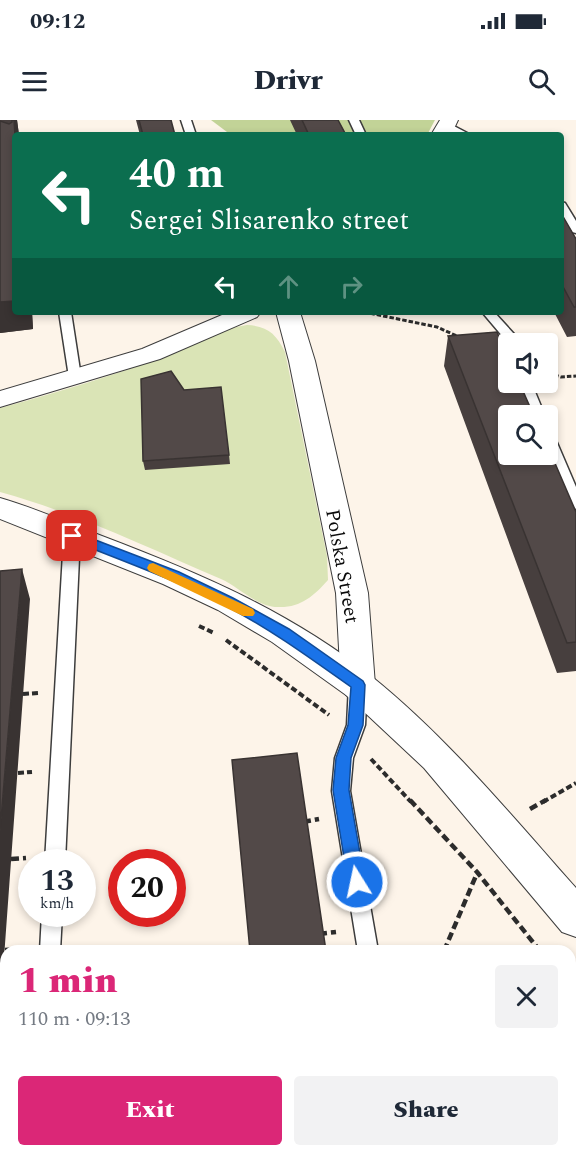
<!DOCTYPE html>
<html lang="en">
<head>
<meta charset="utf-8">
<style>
  body { margin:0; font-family:Spectral,serif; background:#f2f2f3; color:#1f2937; height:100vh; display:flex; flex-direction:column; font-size:22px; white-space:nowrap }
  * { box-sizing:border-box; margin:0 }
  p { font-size:20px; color:#747a83 }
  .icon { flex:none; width:33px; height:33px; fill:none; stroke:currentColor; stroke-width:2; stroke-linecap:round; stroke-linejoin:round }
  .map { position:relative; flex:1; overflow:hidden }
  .side { position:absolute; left:0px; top:825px; width:576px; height:212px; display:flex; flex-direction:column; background:#fff; border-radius:18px 18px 0 0; box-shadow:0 3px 9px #0003 }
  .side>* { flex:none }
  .top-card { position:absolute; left:12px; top:12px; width:552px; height:183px; border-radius:6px; box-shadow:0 3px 9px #0003; background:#0b6e4f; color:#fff; overflow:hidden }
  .buttons { position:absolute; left:498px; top:213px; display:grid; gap:12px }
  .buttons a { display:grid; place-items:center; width:60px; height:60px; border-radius:6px; background:#fff; box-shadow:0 3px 9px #0003; font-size:30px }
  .speed { position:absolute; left:18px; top:729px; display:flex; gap:12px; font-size:30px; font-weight:700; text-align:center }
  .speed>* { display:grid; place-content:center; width:78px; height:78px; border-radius:50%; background:#fff; box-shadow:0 3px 9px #0003; line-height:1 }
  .speed small { font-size:15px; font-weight:400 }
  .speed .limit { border:9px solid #d22; background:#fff; color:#111 }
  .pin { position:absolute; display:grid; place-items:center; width:51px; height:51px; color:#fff; margin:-26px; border-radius:12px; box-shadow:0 3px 9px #0006 }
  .me { position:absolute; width:66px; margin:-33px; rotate:350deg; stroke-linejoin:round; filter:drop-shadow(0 0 4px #0008) }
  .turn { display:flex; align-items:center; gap:21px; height:126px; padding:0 18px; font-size:27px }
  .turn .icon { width:78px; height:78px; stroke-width:2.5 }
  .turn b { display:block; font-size:42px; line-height:51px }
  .lanes { display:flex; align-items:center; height:57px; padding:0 18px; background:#0003; justify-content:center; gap:30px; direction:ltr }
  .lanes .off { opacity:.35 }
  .round { display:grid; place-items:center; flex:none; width:63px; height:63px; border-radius:6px; background:#f2f2f3 }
  .head { display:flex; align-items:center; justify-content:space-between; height:102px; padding:0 18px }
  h1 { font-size:36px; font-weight:800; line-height:45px; color:#db2777 }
  .cta { display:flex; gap:12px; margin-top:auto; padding:12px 18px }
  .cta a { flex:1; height:69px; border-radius:6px; background:#db2777; color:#fff; font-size:24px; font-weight:800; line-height:69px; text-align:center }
  .cta a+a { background:#f2f2f3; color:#1f2937 }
  .status { display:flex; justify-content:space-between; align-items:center; height:42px; padding:0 30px; background:#fff; direction:ltr }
  .status svg { height:16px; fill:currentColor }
  header { display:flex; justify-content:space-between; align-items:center; height:78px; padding:0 18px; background:#fff; font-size:27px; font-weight:800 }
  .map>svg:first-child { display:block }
  .green { fill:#dae4b6 }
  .forest { fill:#c2d397 }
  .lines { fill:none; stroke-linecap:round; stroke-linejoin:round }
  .service-casing { stroke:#3d3d3d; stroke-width:3 }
  .minor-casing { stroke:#3d3d3d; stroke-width:2 }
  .tertiary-casing { stroke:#3d3d3d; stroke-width:2 }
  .path-far2 { stroke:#2c2c2c; stroke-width:3; stroke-dasharray:4.5 2; stroke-linecap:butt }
  .path-far1 { stroke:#2c2c2c; stroke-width:4; stroke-dasharray:6 3; stroke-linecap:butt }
  .path { stroke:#2c2c2c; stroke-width:4.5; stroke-dasharray:8 4; stroke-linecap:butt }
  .service { fill:#fff; fill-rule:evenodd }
  .minor { fill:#fff; fill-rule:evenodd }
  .tertiary { fill:#fff; fill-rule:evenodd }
  .wall { fill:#473f3e }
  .shaded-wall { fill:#393332 }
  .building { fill:#524948; stroke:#393332; stroke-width:1.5 }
  .route { fill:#1a73e8; stroke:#114b97; stroke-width:1.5 }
  .slow { fill:#f59e0b }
  .labels { text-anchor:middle; stroke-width:6; stroke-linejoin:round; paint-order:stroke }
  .street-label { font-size:20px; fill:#0a0a0a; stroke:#fff }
</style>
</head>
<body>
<div class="status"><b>09:12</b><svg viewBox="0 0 49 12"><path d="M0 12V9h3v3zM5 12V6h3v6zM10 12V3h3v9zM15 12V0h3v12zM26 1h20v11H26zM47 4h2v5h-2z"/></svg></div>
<header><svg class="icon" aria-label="menu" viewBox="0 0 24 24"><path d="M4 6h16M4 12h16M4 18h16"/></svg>Drivr<svg class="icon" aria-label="search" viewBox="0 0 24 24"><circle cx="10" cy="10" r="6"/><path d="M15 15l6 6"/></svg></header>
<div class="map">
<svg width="576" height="1036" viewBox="0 0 576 1036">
  <rect width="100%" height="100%" fill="#fdf4e9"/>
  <path class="green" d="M247,205C268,206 276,214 285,232L327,436L328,460C314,476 300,488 278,487C257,487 239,467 221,459C149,428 76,393 0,372V288C59,272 116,255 173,233C197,224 221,208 247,205Z"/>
  <path class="forest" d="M211,0H435L427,15H231Z"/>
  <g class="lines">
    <defs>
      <path id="service" d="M181,0H191L196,15H186Z
        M349,0H359L366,15H356Z
        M444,4H450L471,15H458L444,8Z
        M561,82L565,83L576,101V113L572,112L561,94Z
        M59,192H71L81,257L80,260H70L69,257Z
        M482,192H494L514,214L517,224H508V227H507L504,218Z
        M518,262H531L545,296H531Z
        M548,314L555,318L576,367V389L569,384L548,333Z
        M72,411L80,416L65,742H45L64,416Z
        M358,558L364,560L367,565L365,605L353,638L350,671L378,831H358L332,671L335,638L347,605L349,565L352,560Z
        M42,794H62L60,831H40Z
        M28,1030H52V1036H28Z
        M390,1030H414L415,1036H391Z"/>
      <path id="minor" d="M440,0H458L451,15H431Z
        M229,192H261L257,197L160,239L0,287V271L142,229Z
        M276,192H300L315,241L368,473L375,565L370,575L358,579L346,575L341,565L336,473L289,241Z"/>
      <path id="tertiary" d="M0,378C35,388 68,403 102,416C197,452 291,492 371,556C448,618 511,695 576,768V817L562,812L424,648L346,575L272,522L218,490L163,464L0,399Z"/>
    </defs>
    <use href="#service" class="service-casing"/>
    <use href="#minor" class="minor-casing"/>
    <use href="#tertiary" class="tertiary-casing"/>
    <path class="path-far2" d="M364,192L437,207L459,217
      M548,253L561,257L576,256"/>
    <path class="path-far1" d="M199,506L214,513
      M226,520L329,595
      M23,574L38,573
      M371,639L411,682
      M18,653L32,652
      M543,682L576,663"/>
    <path class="path" d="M410,680L477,752L540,831
      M530,689L546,680
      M303,702L319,699
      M11,739L26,738
      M319,814L336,812
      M5,830L22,829
      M444,831L478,751
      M570,869L576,876
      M0,940H6"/>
    <use href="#service" class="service"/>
    <use href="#minor" class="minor"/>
    <use href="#tertiary" class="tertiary"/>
  </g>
  <path class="wall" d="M0,0H17L19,15L15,192H32L33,209L0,213Z
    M136,0H171L175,15H140Z
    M290,0H338L346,15H297Z
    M561,93L576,119V216L567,217L554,192H561Z
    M448,216L576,392V551L557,553L444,246Z
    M229,335L230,344L145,350L143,341Z"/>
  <path class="shaded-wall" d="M14,0H17L19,15H15Z
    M15,181V192H32L33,209L0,213V182Z
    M22,449L30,479L0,893V711Z"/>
  <path class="building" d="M12,0H14L15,15V181L0,182V1L9,4L12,2Z
    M139,0H171L175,15H143Z
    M302,0H338L346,15H309Z
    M561,93L576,119V187H574L561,163Z
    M497,212L508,239V262H519L534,296H508V334H548V327L576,392V522L567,523L448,216Z
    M171,251L184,270L221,267L229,335L143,341L141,259Z
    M22,449L0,711V451Z
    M297,633L326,831H250L232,640Z
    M269,1030H355L356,1036H270Z"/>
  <path class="route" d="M72,411L179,452L233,478L289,509L363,561L365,565L363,605L351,638L349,670L365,762L362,768L357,770L351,768L348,762L333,670L336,638L348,605L351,567C310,538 269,508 224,485C174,459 120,440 68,419L66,416L68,413Z"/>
  <path class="slow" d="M153,443L253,489L255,493L253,496H243L149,451L147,448L149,444Z"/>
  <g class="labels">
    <g class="street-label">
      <text transform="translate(343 446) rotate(80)" y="7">Polska Street</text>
    </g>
  </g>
</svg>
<div class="buttons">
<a><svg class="icon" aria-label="sound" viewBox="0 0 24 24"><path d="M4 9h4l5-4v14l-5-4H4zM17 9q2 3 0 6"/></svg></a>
<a><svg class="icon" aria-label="search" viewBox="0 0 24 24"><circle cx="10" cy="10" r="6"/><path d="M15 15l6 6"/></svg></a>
</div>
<div class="speed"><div>13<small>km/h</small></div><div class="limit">20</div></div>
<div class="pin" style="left:72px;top:416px;background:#d93025"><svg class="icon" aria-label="arrive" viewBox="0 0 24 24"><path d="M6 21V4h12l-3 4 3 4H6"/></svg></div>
<svg class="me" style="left:357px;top:762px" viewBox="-20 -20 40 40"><circle r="17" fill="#1a73e8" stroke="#fff" stroke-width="3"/><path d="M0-11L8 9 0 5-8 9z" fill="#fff"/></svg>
<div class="top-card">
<div class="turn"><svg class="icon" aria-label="left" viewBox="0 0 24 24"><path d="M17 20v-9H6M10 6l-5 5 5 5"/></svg><div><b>40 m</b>Sergei Slisarenko street</div></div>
<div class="lanes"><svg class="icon" aria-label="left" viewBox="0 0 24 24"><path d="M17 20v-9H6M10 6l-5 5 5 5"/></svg><svg class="icon off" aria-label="ahead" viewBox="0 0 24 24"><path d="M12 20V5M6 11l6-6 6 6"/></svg><svg class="icon off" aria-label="right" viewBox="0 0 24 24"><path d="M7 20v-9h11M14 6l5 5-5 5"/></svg></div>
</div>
<section class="side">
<div class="head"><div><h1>1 min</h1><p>110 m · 09:13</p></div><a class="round"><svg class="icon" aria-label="close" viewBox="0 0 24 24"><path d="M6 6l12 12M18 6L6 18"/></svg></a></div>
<div class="cta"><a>Exit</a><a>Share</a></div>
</section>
</div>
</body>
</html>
